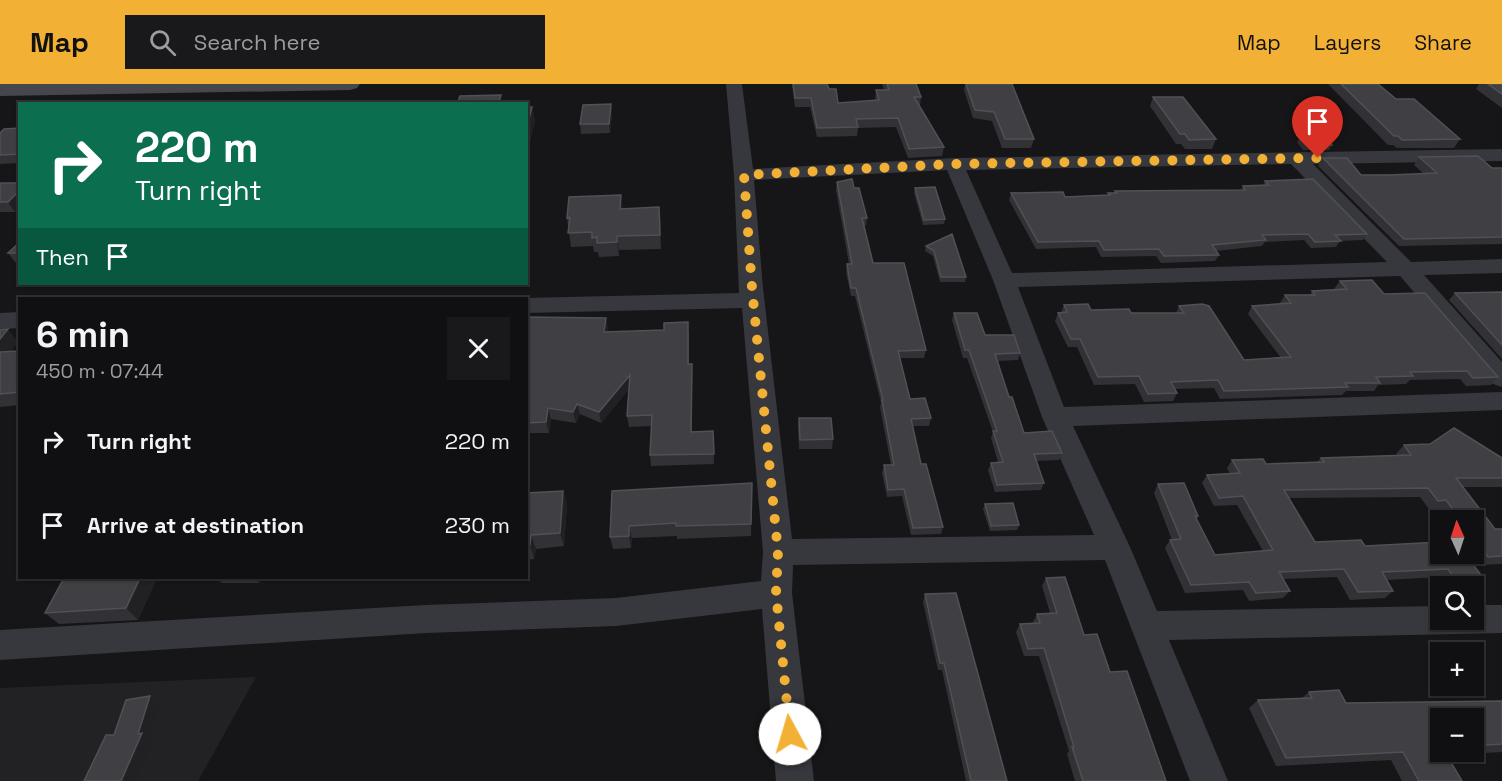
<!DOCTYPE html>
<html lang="en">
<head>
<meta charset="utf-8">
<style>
  body { margin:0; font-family:"Space Grotesk",sans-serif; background:#19191b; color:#f1f3f6; height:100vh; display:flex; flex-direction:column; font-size:22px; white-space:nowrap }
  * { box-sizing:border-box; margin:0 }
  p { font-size:20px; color:#9c9d9f }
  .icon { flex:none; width:33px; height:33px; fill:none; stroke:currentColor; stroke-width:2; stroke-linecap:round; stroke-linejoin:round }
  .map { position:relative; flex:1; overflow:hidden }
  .drawer { position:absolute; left:18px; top:213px; width:510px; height:282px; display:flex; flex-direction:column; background:#101012; border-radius:0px; box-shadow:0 2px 4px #0004,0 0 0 2px #303032 }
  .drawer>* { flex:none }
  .guide { position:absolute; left:18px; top:18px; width:510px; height:183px; border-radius:0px; box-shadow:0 2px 4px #0004,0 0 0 2px #303032; background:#0b6e4f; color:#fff; overflow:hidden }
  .needle { width:39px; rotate:357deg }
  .controls { position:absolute; left:1430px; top:426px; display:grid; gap:12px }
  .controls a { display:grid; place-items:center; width:54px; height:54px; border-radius:0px; background:#101012; box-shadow:0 2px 4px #0004,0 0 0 2px #303032; font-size:30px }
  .pin { position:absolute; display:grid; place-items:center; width:51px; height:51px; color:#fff; margin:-62px -26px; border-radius:50% 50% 50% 0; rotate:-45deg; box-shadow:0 0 6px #0007 }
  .pin .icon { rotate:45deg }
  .me { position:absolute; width:66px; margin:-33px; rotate:354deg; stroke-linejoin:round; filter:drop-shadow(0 0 4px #0008) }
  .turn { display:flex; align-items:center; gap:21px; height:126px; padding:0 18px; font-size:27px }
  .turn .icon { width:78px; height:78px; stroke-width:2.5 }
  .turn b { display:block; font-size:42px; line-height:51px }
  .then { display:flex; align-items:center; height:57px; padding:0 18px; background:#0003; gap:12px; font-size:22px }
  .round { display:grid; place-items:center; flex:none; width:63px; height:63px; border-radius:0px; background:#19191b }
  .headline { display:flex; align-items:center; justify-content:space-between; height:102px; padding:0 18px }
  h1 { font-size:36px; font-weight:600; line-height:45px }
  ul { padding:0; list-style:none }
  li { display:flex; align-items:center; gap:18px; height:84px; padding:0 18px }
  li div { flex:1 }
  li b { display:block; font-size:22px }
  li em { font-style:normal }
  header { display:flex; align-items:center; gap:36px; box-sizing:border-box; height:84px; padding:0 30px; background:#f2b134; color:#111 }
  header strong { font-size:28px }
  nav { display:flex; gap:33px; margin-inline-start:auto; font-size:21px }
  .search { width:420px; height:54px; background:#19191b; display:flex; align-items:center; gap:15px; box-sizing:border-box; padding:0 21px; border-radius:0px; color:#9c9d9f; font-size:22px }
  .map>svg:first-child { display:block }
  .built { fill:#222225 }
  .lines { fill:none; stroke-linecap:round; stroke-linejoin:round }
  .street { fill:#37383d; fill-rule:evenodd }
  .secondary { fill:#45474d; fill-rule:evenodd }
  .wall { fill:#323236; fill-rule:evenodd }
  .shaded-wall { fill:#212124 }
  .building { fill:#3f3f44; stroke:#4f5156; stroke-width:1.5 }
  .route { stroke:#f2b134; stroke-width:10; stroke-dasharray:0 18 }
</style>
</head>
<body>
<header>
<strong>Map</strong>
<div class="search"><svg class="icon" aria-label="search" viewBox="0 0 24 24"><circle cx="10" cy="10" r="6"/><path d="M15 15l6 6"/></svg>Search here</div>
<nav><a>Map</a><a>Layers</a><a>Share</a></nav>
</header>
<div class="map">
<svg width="1502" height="697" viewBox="0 0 1502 697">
  <rect width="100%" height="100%" fill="#161618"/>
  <path class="built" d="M256,593L198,697H0V604Z"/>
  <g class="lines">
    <path class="street" d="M726,0H742L753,85L954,74L1502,65V77L1313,80L1411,178L1502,175V189L1424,191L1502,278V303L1493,300L1400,192L1018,203L1064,323L1502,308V326L1073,342L1130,463L1157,527L1440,522V536H1473V521H1502V549L1169,556L1228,697H1190L1105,476L793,481L792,509L814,697H776L762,525L616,542L426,549L0,576V546L426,521L616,514L761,497L763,468L742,224L526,229V214L739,209L734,91ZM1291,80L1387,178L1012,189L966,86ZM947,86L993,196L1042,333L1094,451L792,455L763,204L754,96Z
      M20,228V244L0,245V229Z"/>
    <path class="secondary" d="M0,0H360L357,4L350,6L0,12Z"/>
  </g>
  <path class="wall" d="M792,0H827L829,5L838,19L875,16L876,6H884L882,0H916L921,13L920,22H919L944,63L942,72L908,74L896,43L858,44L857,52L817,53L810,23H795Z
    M965,0H1012L1034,55L1031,64H1002L992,37L973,34L964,6Z
    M1328,0H1378L1396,15L1460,55L1454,64H1397L1393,61H1388Z
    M1479,0H1502V24L1476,5Z
    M1153,13L1216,55L1212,65H1185L1181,60H1176L1150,22Z
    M611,20L612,29L610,49L581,50L580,40Z
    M526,23L535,36L529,62H526Z
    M20,44V79L0,80V49Z
    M1300,53L1332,61L1329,66H1303L1297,58Z
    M1419,73L1492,84H1502V160L1399,162L1318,82L1323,74L1361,91L1424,90L1414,81Z
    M1265,97L1367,150L1363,156L1340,157L1336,163L1311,164L1304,156L1265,158L1262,162L1216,167L1219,171L1215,177L1161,179L1156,172L1101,173L1096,163L1036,165L1009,116L1011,109L1065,113L1108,111V109H1114L1115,107L1241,106L1243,102H1263Z
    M837,98L854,104L867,134L866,141L864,142L873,179L926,266L924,274H900L910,315L931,334L929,342H912L921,380L943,443L941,450L911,451L902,412L887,413L882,389L884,381H891L880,323L881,319L855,212H851L846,188L847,180H849L836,106Z
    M20,99V123L15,128H0V100Z
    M915,104L945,135L944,140L923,141L914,109Z
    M623,125L661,137V165L619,166V172L599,173L598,168H594L593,162L571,163L567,134Z
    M952,150L966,193L965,198H940L933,172L925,167L926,162Z
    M20,158V177L15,178L8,169Z
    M1340,197L1384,210L1498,293L1491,301L1466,302L1460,295L1410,296L1406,300L1378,301L1374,307H1346L1342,311L1220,315L1214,304L1175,305L1177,309L1173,317L1144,318L1135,300L1094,301L1077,263H1068L1055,237L1058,229H1061L1064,221L1091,226L1131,229H1176L1179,222L1244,276L1281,274L1248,230L1252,222L1281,220L1280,219L1285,211H1310L1312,207L1336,206L1334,205Z
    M1502,208V275L1449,216L1455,209Z
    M954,229L985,251L1020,269L1018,276L998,277L1009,313L1024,349L1062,369L1059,376L1036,377L1044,399L1041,406L995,408L988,386L991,379L998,378L991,354L993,348L967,274H963L952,236Z
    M526,233L608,244L607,248L689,249V280H692V348L713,347L714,380L651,382L650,371L652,342L629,343L627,332L629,305L601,339L580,330L576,339L551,335L549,349H526Z
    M0,246L18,258L11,267H20V321L0,323Z
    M799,334L833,355L832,365H799L798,343Z
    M1404,361L1502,374V403H1462L1495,445H1502V480L1479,481L1471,470H1473V436H1446L1438,424L1429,425L1420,413L1288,414L1315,458L1365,462L1481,491L1472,499L1444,500L1439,493L1386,496L1393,507L1385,514L1350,516L1337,493L1283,495L1290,507L1283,514L1249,517L1243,506L1185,509L1165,464L1170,456H1172L1154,409L1158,400L1198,432L1197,435L1215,471L1263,467L1237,421L1214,422L1202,399L1207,391L1230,390L1227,384L1232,376L1266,380L1317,378L1321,374L1398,371L1396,370Z
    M752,399L751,452L677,455V452L632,454L631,464L613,465L610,453L612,407Z
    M563,407L567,421L564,462L536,465L534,475L526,476V409Z
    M985,420L1019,441L1017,446L990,447L983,425Z
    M64,494H157L138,536L59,540L45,529Z
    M217,494H262L259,499H222Z
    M1046,494L1084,551L1110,588L1166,697H1075L1067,670L1069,667L1039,572H1024L1016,548L1020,540L1033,539V538L1037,530L1050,529L1042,502Z
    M925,510L1007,697H966L942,586H938L923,518Z
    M1309,608L1346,619L1502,617V668L1447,671L1462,697H1402L1391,676L1276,682L1249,624L1258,616L1302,614ZM1440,634H1473V668H1440Z"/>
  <path class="shaded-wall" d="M501,11L503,20H498Z
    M611,20L612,29L610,49L609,40Z
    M532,23L535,36L529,62L526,47Z
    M20,106V123L15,128L8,118Z
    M621,111L623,125H620Z
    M659,123L661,137V165L660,151Z
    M617,152L619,166V172L617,158Z
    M606,234L608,244L606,259L604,248Z
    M8,245L18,258L0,281V255Z
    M630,291L632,302L601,339L599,328Z
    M577,320L580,330L576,339L573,328Z
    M548,324L551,335L549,349L546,338Z
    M563,407L567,421L564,462L560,449Z
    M629,442L632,454L631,464L629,452Z
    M531,451L536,465L534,475L530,461Z
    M140,494H157L138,536L126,524Z
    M255,494H262L259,499Z
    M150,612L159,620L149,654L152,656L135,697H121Z"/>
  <path class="building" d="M793,0H827L829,5H836L838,19L879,16L876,6H889L887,0H916L921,13H914L944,63L909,65L898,34L856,35L858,43L817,44L811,14H795Z
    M966,0H1012L1034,55H1005L994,28L975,26Z
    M1341,0H1378L1396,15H1414L1460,55L1402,56L1398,52H1394Z
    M1488,0H1502V10Z
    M501,11L498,20H457L460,12Z
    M1153,13H1183L1216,55L1189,56L1185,50H1180Z
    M611,20L609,40H580L583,21Z
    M526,23H532L526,47Z
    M20,44V70L0,71V49L4,45Z
    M1300,53L1326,54L1332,61H1306Z
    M1478,72L1492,84H1502V153L1404,155L1323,74H1347L1361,91H1389L1437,89L1419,73Z
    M852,95L854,104H859L867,134H862L873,179H904L926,266L898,267L910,315L925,314L931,334L911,335L921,380H926L943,443L913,444L904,405L888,406L884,381H894L882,316H883L856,204H851L847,180H852L837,98Z
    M1313,95L1367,150L1335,151L1341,157L1315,158L1308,150L1262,151L1266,156L1212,161L1219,171L1164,172L1159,165L1104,166L1099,157L1038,158L1011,109L1063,108L1065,113L1110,111L1108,109H1117L1115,107L1245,106L1243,102L1269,101L1265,97Z
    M1,99H20V106L8,118H0V100Z
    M935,103L945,135L924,136L915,104Z
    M621,111L620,125L659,123L660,151L617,152V158L597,159V153L592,154V148L568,149L570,133L567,134L569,113Z
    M952,150L966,193H941L934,167L926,162Z
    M20,158V169H8Z
    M1372,196L1384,210L1425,209L1498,293L1473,294L1467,287L1410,288L1413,292L1376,293L1380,299H1345L1348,303L1224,307L1218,296L1171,298L1177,309L1148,310L1139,292L1098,293L1080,255H1071L1058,229L1067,228L1064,221L1088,220L1091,226L1129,225L1131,229H1184L1179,222L1202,220L1209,222L1244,276L1291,273L1252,222L1291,219L1285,211H1315L1312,207L1347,205L1340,197Z
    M1502,208V261L1455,209Z
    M954,229H977L985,251H1014L1020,269L995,270L1009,313H1012L1024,349L1052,347L1062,369L1034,370L1044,399L997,401L991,379L1003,378L993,347H997L969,266H965Z
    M526,233L606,234L604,248L664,246V239L688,238V280H692L691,348L713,347L714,370L650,371L652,331L627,332L630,291L599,328L577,320L573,328L548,324L546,338L526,339Z
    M8,245L0,255V246Z
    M20,267V308L0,310V268Z
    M799,334H831L833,355L800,356Z
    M1454,344L1502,374V394H1456L1495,445H1502V472L1488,473L1473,453V436H1461L1446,416L1438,417L1428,404L1284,406L1315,458L1361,456L1365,462L1440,458V470H1465L1481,491L1453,492L1448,485L1382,488L1393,507L1358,508L1344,485L1279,488L1290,507L1256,509L1249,498L1191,501L1170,456L1181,455L1158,400L1184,399L1198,432H1195L1215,471L1273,466L1243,412L1219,414L1207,391L1240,389L1232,376L1263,375L1266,380L1324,378L1321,374L1411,371L1404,361L1430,360Z
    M752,399L751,440L676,442V439L629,442V452L610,453L612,407Z
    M563,407L560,449L531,451L530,461L526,462V409Z
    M1013,419L1019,441L991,442L985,420Z
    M1065,493L1084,551L1097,550L1110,588L1127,587L1166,697H1083L1072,663H1074L1044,564L1028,565L1020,540L1040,539L1037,530L1057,529L1046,494Z
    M64,494H140L126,524L45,529Z
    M956,509L1007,697H971L944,579H940L925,510Z
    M1339,606L1346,619L1502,617V660L1473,662V634H1440V668H1445L1462,697H1419L1403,668L1286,674L1258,616L1312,614L1309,608Z
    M150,612L138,650L142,649L121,697H84L106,651H114L126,616Z"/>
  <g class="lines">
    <path class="route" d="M790,650L776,509L778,468L752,204L744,91L954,80L1318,74"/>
  </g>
</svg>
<div class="controls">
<a><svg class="needle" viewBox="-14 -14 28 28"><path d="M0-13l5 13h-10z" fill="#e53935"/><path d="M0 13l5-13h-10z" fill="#9c9d9f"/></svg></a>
<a><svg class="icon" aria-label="search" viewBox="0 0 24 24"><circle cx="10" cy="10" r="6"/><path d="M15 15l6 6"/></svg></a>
<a>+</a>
<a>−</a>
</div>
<div class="pin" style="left:1318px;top:74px;background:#d93025"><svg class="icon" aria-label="arrive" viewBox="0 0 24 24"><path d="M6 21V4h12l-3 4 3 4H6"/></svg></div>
<svg class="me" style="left:790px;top:650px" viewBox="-20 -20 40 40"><circle r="19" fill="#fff"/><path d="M0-13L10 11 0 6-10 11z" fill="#f2b134"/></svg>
<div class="guide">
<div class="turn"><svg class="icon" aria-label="right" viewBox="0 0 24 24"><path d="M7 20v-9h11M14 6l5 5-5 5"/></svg><div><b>220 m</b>Turn right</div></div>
<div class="then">Then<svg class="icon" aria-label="arrive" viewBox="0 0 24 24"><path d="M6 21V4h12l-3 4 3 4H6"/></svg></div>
</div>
<section class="drawer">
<div class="headline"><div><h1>6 min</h1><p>450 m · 07:44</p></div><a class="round"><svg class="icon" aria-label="close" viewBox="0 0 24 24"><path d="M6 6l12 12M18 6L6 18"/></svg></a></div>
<ul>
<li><svg class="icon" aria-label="right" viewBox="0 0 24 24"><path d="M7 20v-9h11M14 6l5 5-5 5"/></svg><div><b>Turn right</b></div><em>220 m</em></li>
<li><svg class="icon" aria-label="arrive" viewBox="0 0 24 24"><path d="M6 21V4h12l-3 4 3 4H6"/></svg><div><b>Arrive at destination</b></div><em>230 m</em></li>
</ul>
</section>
</div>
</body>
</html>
